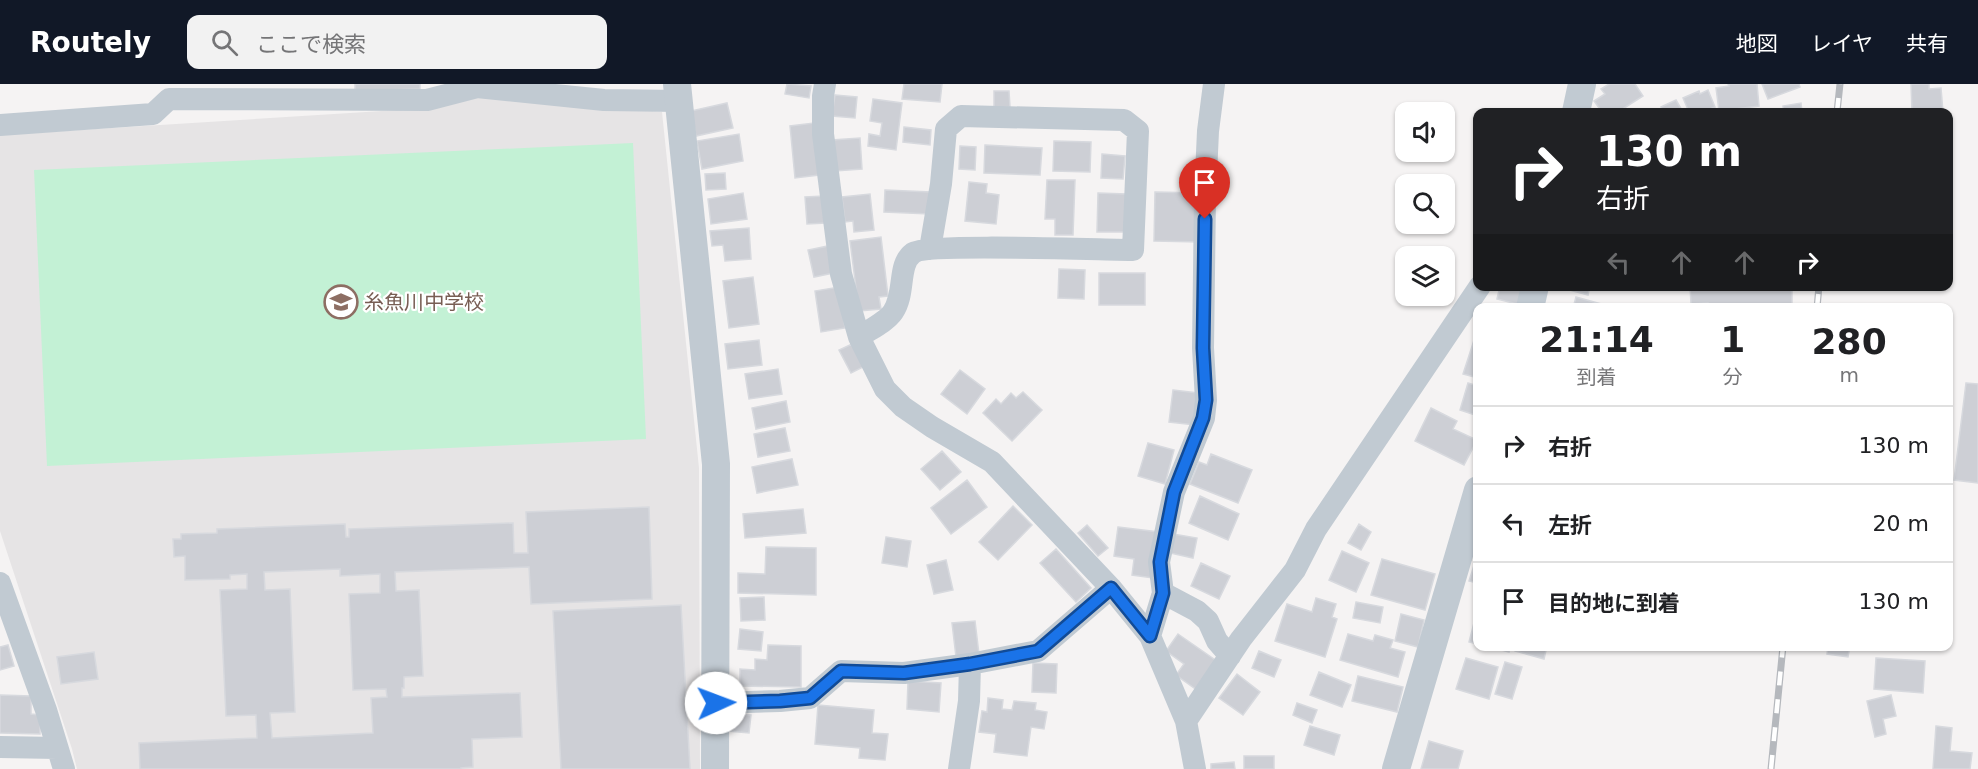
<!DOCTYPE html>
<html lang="ja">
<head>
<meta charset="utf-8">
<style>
  body { margin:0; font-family:"DejaVu Sans","Noto Sans JP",sans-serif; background:#f2f2f2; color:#202124; height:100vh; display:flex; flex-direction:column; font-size:22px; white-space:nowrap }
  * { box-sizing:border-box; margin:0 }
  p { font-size:20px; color:#757577 }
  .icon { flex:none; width:33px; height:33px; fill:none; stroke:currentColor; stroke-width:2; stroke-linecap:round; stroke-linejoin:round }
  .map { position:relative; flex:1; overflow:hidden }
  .details { position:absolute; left:1473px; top:219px; width:480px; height:348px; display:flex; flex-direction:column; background:#fff; border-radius:12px; box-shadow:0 2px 4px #0004 }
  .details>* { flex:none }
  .banner { position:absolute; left:1473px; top:24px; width:480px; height:183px; border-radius:12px; box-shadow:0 2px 4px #0004; background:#202124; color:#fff; overflow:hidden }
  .controls { position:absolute; left:1395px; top:18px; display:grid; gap:12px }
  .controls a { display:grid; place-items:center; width:60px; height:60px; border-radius:12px; background:#fff; box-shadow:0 2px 4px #0004; font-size:30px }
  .pin { position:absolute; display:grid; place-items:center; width:51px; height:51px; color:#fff; margin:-62px -26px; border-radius:50% 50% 50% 0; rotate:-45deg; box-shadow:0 0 6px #0007 }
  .pin .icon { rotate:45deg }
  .me { position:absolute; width:66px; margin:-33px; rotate:88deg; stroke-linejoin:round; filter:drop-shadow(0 0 4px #0008) }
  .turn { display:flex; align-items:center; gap:21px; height:126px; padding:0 24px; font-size:27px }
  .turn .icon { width:78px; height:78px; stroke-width:2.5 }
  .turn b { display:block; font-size:42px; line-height:51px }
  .lanes { display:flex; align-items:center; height:57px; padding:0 24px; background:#0003; justify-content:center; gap:30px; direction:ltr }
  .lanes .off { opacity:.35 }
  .eta { display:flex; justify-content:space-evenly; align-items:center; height:102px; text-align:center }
  .eta b { font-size:36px; font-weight:700; line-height:42px }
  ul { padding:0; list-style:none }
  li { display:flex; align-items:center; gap:18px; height:78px; padding:0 24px; border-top:2px solid #e0e0e0 }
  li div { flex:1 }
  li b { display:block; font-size:22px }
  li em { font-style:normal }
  header { display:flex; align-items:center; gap:36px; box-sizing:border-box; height:84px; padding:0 30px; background:#111827; color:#fff }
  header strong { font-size:28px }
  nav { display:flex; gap:33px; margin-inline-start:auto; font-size:21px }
  .search { width:420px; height:54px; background:#f2f2f2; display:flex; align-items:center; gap:15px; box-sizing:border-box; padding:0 21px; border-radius:12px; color:#757577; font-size:22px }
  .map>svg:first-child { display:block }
  .education { fill:#e6e4e5 }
  .green { fill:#c3f1d5 }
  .building { fill:#cdcfd5; stroke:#d7d9de; stroke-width:1.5; fill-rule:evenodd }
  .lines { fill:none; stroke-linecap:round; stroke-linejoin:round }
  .minor { stroke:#c1cad2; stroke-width:22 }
  .tertiary { stroke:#c1cad2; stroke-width:28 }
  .rail-casing { stroke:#b5b8bd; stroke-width:7 }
  .rail { stroke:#fff; stroke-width:4.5; stroke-dasharray:14; stroke-linecap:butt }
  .route-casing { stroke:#114b97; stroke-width:15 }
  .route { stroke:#1a73e8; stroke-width:10 }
  .labels { text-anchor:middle; stroke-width:4.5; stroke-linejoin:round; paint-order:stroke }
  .education-label { font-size:20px; fill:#785e54; stroke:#fff; text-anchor:start }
</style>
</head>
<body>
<header>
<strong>Routely</strong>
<div class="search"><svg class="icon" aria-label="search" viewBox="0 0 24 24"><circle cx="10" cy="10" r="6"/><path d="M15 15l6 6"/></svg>ここで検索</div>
<nav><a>地図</a><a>レイヤ</a><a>共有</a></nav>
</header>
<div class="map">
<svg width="1978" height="685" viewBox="0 0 1978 685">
  <rect width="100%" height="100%" fill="#f5f3f3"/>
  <path class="education" d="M475,9L662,28L699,384L700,685H77L72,665L0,447V51L430,24Z"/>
  <path class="green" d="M633,59L646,355L47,382L34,86Z"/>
  <path class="building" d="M355,0H420V5L355,7Z
    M787,0L811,2L809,14L785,10Z
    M904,0H942L940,18L902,15Z
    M1609,0H1635L1643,12L1618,28H1602L1594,17L1605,10L1601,5Z
    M1728,0H1757L1759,22L1719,27L1716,4L1729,2Z
    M1762,0H1799L1800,3L1768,15Z
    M1911,0H1929V5L1941,4L1943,28H1912Z
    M1708,6L1715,23L1707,26L1708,28H1689L1683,14L1699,7L1700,10Z
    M994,7H1009L1010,23L994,24Z
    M835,11L857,13L855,34L832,32Z
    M873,15L902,19L896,66L868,62L869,50L880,52L882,39L870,37Z
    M1676,16L1683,28H1663L1661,23Z
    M727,19L733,44L696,52L691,27Z
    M1801,19L1802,28H1784L1783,22Z
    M814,39L819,91L795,94L790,42Z
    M904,43L931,46L930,61L903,58Z
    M739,50L743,77L702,85L697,57Z
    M860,54L862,85L835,87L832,56Z
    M1054,57L1091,58L1090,88L1053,87Z
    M985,61L1042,64L1040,91L984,89Z
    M960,62L976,63L975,86L959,85Z
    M1102,70L1125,72L1123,95L1101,94Z
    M725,89L726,105L706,106L705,90Z
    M1047,96H1075L1073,151H1055V135H1045Z
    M969,98L987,100L986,109L999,111L996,140L965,137Z
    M885,106L931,108L930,130L884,128Z
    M1155,108L1201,109L1200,158L1154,157Z
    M743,109L747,135L711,140L708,115Z
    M1098,109L1126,110V148H1097Z
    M870,110L874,146L854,148L853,137L845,138L842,113Z
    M824,112L826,139L807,140L805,113Z
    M749,144L751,175L725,177L723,161L712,162L710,147Z
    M881,153L888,212L879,213L881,225L859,227L850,157Z
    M828,162L834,189L814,193L808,166Z
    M1059,185L1085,186L1084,215L1058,214Z
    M1099,189H1145V221H1099Z
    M753,193L759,240L729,244L723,197Z
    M1500,202H1512L1525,206L1521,221L1497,215Z
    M1555,202H1590L1588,211Z
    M1690,202H1792V221H1798V224H1708V219L1691,220Z
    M839,203L845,244L821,248L815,207Z
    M1576,213L1612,223L1611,224H1573Z
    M1478,244V294L1463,290Z
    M759,256L762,281L728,285L725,260Z
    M852,260L863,283L851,289L839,266Z
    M778,285L782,310L749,315L745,290Z
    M960,286L985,305L967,330L941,310Z
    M1468,299L1478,302V332L1460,326Z
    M1966,299L1978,300V399L1954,396Z
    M1173,306L1198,309L1195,341L1169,338Z
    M1023,308L1042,326L1012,357L983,329L996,315L1001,320L1011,309L1016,314Z
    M786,317L790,338L756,345L752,324Z
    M1431,324L1457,337L1453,345L1477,356L1464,381L1415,357Z
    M785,344L790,367L758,373L754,350Z
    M1148,359L1174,366L1165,400L1138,392Z
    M942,367L961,388L940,406L921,385Z
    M1211,370L1252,386L1238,419L1190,400L1199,378L1207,381Z
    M792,375L798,401L757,409L752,383Z
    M967,396L987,423L951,450L931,424Z
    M1200,412L1239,430L1228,456L1189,439Z
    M1013,422L1032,441L998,476L979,458Z
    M649,423L652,515L531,520L529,483L395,488L396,507L419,506L423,592L404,593V604H402V613L520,609L522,653L472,655L473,683L461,684V685H140L139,659L257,654L256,631L226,632L220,506L247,505V490L230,491V495L185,496V472L174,473L173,455H181V450L217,449V445L345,440L346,453H349V445L513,439L514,469H528L526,428ZM340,485V492L380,490V509L349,510L353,606L386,605L387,613L371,614L373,649L272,654L270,629L295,628L290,505L265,506L264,488Z
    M803,425L806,449L745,454L743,430Z
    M1359,440L1371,448L1361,466L1348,459Z
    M1087,441L1108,464L1098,472L1078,449Z
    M1118,443L1159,448L1153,494L1132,491L1134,475L1114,472Z
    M1173,450L1197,454L1193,474L1170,469Z
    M886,453L911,457L907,483L882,479Z
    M766,463L816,464V511L738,509V489L765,490Z
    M1056,465L1091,504L1076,518L1040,479Z
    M1342,467L1369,479L1356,508L1329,496Z
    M1478,469V499L1469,497Z
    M1382,475L1435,490L1425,526L1371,511Z
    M946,476L953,506L934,510L927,481Z
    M1201,479L1230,492L1219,515L1191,502Z
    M764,513L765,536L741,537L740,514Z
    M1316,514L1336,520L1332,533L1337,535L1325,573L1275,557L1287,520L1312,528Z
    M1356,518L1383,523L1380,539L1353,534Z
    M681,521L690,685H561L553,527Z
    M1401,530L1424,536L1418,563L1395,557Z
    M975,537L979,570L956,573L952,539Z
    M1474,539L1478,540V560L1469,558Z
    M740,545L763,548L761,567L738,565Z
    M1178,550L1221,580L1201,609L1176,591L1184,580L1166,567Z
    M1348,550L1373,557L1375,551L1393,556L1390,564L1405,568L1398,593L1340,576Z
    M8,561L14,582L0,586V563Z
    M768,561L801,562V603L740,602V585L755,586V575L767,576Z
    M1487,562H1510L1509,568Z
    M1516,562H1547L1544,575L1515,567Z
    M1828,562H1850L1848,573L1827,570Z
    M1259,567L1281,576L1274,593L1252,584Z
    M94,568L98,595L61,600L57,573Z
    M1466,574L1498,583L1489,615L1456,605Z
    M1876,574L1925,577L1923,609L1874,605Z
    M1505,578L1522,583L1512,615L1495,610Z
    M1033,579L1057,580L1056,609L1032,608Z
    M1319,588L1351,601L1342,623L1310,611Z
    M1237,590L1260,608L1243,631L1219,614Z
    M1358,592L1403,603L1397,628L1352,617Z
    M908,597L941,599L939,628L907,625Z
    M0,611L31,612V630L40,631V650L0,649Z
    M1891,611L1896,632L1883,635L1886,650L1875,653L1867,617Z
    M988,614L1003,616L1002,625L1012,626L1014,617L1036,619L1035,626L1047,628L1044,645L1031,643L1027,672L994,668L996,650L979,648L982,627L987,628Z
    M1297,619L1317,626L1312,639L1293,631Z
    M818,621L874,626L872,649L888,650L885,676L859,674L860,664L815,660Z
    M730,629L751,631L749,649L728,647Z
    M1310,642L1340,651L1334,671L1304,661Z
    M1936,642L1952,644L1950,667L1972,669L1970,685H1933Z
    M1429,657L1463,667L1458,685H1421Z
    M1244,672H1274V685H1244Z
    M1234,678L1235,685H1211V680Z"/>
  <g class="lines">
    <path class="minor" d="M825,0L823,12V50L841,190L859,253L885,305L903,323L932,343L992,378L1111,504L1150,552L1186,637L1195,685
      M1214,0L1208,47L1205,113L1203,264L1206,316L1204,334L1174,408L1159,478L1163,509L1197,527L1208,537L1217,557L1230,572
      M0,41L153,30L169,15L427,16L477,3L604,16L679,17
      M859,253C869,246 886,238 893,228C906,209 897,181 913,169C927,159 1104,166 1133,166L1138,47L1124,36L961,32L946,45L941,100L930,165
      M0,499L46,626L64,685
      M1150,552L1163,509
      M716,619L780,617L810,614L841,587L904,589L970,580L1038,567L1111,504
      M1186,637L1241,555L1295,486L1316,445L1480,202
      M0,663L57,664
      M959,685L969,617L970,580"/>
    <path class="tertiary" d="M677,0L716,380L715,685
      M1576,28L1582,0
      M1530,224L1535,202
      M1396,685L1478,406"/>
    <defs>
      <path id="rail" d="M1837,28L1840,0
        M1817,224L1819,202
        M1771,685L1783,562"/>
    </defs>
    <use href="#rail" class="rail-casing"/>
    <use href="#rail" class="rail"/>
  </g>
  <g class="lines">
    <defs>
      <path id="route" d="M716,619L780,617L810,614L841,587L904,589L970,580L1038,567L1111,504L1150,552L1163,509L1160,478L1174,408L1203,334L1206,316L1203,264L1205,135"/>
    </defs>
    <use href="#route" class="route-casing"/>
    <use href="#route" class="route"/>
  </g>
  <defs>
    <symbol id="school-ring" viewBox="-11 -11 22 22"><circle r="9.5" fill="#fff" stroke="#8d6e63" stroke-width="1.5"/><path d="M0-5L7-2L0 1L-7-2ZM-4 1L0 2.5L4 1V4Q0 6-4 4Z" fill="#8d6e63"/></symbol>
  </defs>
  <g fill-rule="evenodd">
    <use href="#school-ring" x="322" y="199" width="38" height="38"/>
  </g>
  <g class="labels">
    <g class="education-label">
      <text x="364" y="225">糸魚川中学校</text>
    </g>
  </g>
</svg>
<div class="controls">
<a><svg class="icon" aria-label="sound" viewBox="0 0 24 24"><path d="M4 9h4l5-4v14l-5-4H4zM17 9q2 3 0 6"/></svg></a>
<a><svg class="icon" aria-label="search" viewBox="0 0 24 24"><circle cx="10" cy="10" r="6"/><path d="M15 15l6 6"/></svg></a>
<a><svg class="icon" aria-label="layers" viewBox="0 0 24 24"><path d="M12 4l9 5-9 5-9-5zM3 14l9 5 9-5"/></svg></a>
</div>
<div class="pin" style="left:1205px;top:135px;background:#d93025"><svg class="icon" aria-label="arrive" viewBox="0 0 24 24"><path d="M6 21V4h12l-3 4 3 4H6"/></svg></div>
<svg class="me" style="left:716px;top:619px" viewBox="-20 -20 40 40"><circle r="19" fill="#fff"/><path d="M0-13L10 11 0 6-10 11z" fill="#1a73e8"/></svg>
<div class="banner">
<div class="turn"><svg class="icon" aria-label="right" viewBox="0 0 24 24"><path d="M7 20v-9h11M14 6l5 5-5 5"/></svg><div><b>130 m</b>右折</div></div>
<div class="lanes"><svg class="icon off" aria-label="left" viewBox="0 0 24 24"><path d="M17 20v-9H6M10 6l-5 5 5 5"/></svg><svg class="icon off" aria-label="ahead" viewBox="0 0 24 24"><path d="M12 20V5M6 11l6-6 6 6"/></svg><svg class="icon off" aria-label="ahead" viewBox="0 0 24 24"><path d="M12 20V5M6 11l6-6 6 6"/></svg><svg class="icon" aria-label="right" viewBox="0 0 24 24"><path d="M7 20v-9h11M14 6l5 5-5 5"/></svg></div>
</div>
<section class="details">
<div class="eta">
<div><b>21:14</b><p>到着</p></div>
<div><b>1</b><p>分</p></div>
<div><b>280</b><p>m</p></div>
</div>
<ul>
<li><svg class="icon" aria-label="right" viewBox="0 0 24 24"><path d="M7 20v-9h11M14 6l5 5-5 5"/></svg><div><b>右折</b></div><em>130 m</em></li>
<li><svg class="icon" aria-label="left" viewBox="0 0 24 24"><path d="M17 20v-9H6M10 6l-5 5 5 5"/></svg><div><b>左折</b></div><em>20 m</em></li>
<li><svg class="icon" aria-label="arrive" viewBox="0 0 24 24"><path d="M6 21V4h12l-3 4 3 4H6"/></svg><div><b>目的地に到着</b></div><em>130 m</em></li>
</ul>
</section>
</div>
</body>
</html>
